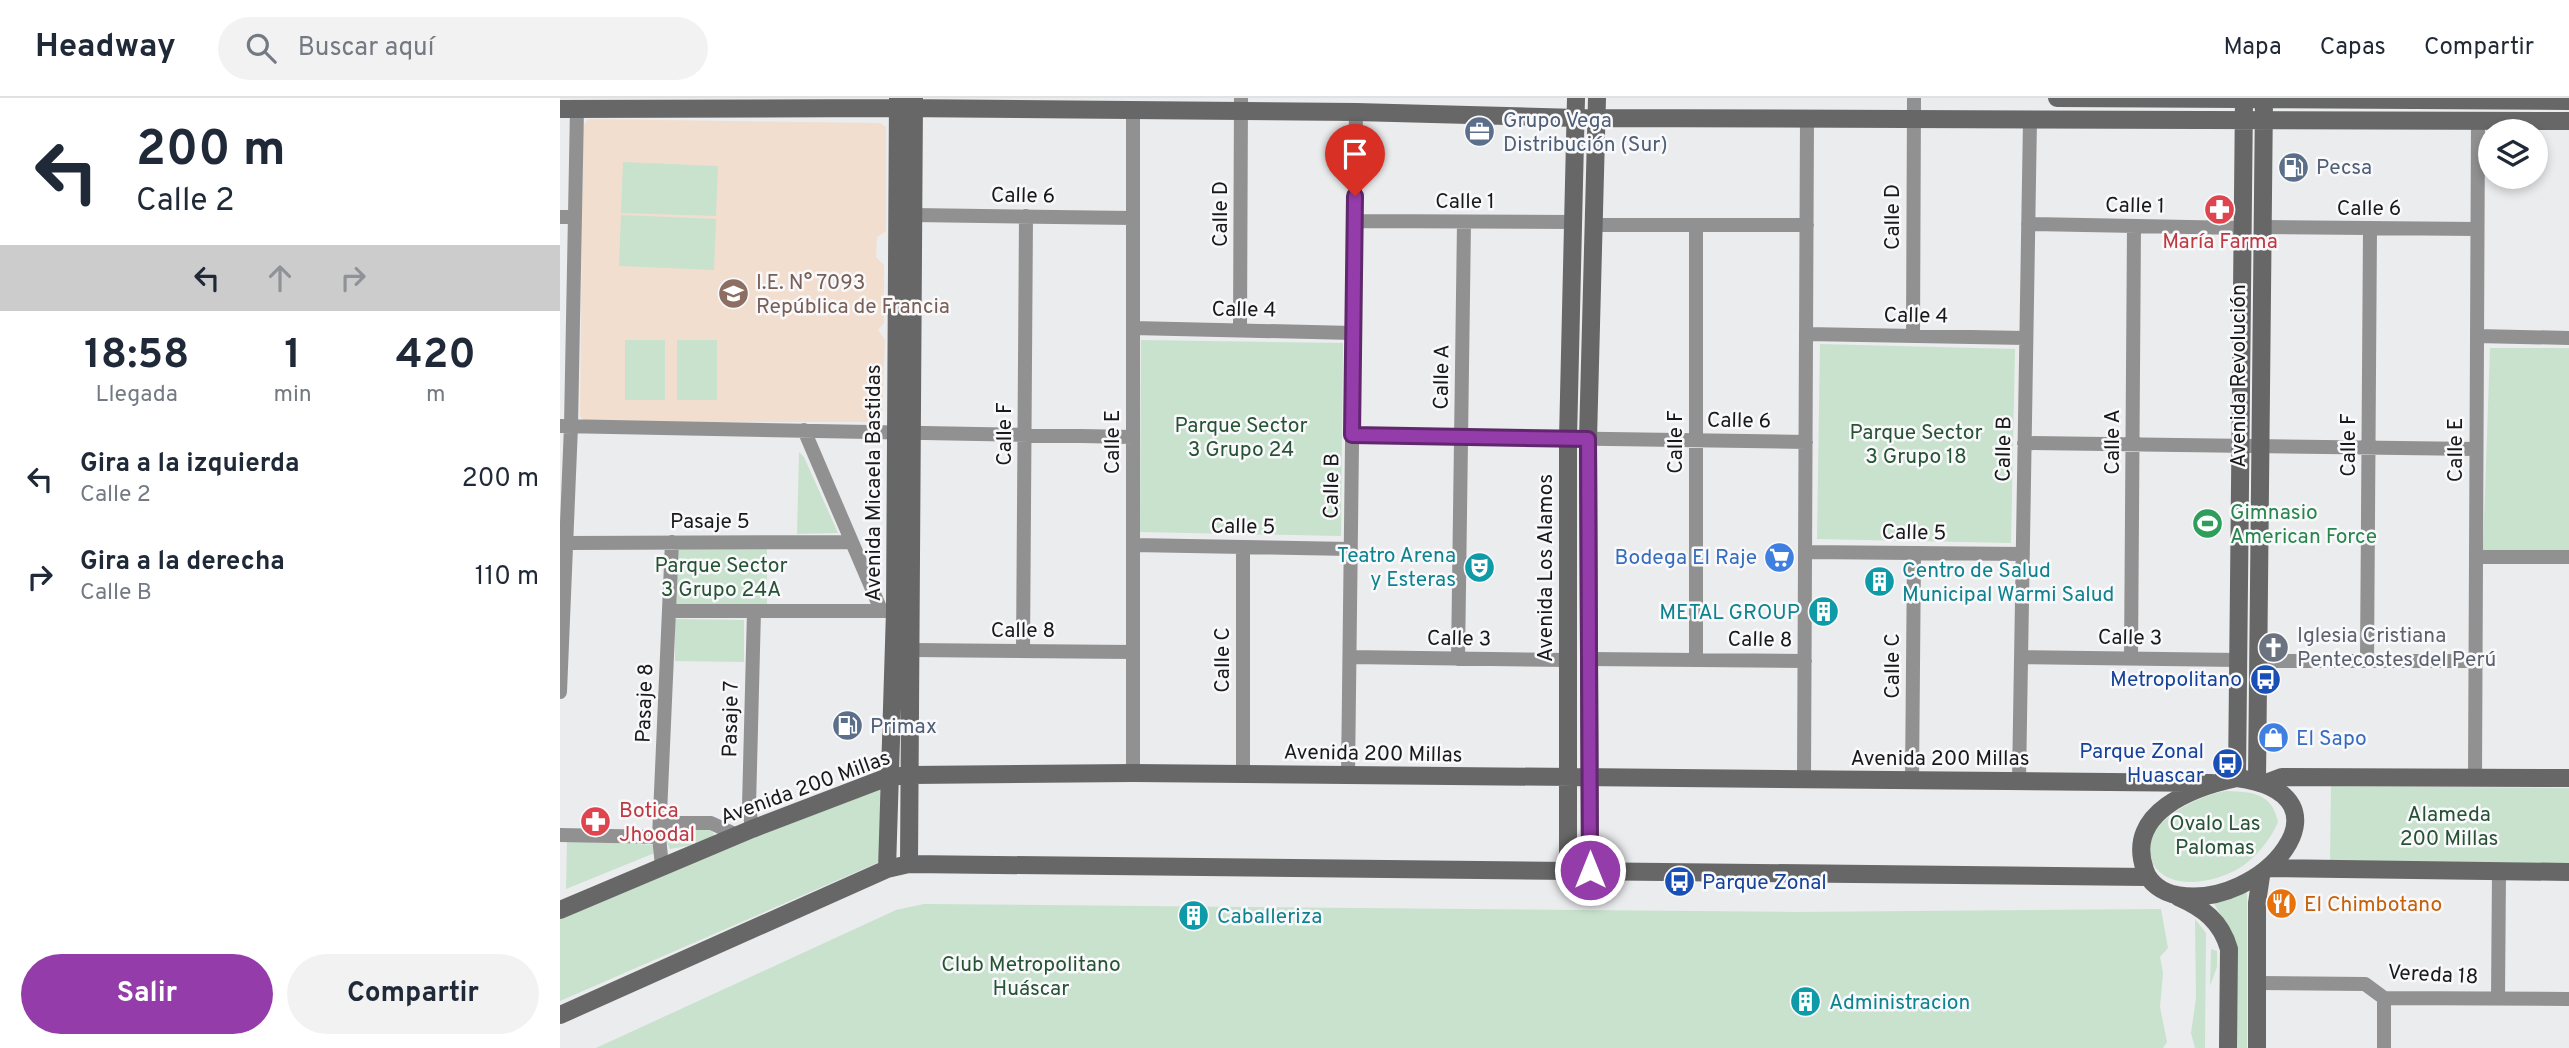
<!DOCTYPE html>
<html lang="es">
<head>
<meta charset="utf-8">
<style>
  body { margin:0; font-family:Overpass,sans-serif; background:#f2f2f3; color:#1f2937; height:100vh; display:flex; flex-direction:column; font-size:26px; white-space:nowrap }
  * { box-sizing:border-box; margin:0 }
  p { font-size:23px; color:#747a83 }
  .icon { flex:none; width:38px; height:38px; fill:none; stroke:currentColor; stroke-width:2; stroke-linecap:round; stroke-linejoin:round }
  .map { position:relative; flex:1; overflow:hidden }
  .side { display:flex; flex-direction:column; background:#fff; width:560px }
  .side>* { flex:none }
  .hud { background:#fff; color:#1f2937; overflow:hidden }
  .fabs { position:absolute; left:1918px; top:21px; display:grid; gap:14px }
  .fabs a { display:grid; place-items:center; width:70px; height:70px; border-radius:50%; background:#fff; box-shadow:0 4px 10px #0003; font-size:35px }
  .pin { position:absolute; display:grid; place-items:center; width:60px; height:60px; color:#fff; margin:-72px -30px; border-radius:50% 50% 50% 0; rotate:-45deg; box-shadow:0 0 7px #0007 }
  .pin .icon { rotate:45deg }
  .me { position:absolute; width:77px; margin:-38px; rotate:0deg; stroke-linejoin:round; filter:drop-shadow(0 0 5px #0008) }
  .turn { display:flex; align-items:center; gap:24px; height:147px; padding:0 21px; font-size:32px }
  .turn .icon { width:91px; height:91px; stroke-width:2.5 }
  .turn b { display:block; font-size:49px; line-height:60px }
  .lanes { display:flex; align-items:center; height:66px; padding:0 21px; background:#0003; justify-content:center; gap:35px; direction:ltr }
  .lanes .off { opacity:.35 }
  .eta { display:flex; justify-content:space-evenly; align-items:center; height:119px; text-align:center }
  .eta b { font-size:42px; font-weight:700; line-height:49px }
  .primary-button { display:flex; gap:14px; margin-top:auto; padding:14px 21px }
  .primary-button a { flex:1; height:80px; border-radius:42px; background:#943ca9; color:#fff; font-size:28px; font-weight:700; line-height:80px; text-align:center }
  .primary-button a+a { background:#f2f2f3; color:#1f2937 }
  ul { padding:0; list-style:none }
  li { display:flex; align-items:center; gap:21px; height:98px; padding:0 21px }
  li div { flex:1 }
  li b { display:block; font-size:26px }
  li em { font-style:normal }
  header { display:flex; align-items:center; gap:42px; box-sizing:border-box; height:98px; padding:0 35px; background:#fff; border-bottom:2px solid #e0e1e3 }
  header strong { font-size:33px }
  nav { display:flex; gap:38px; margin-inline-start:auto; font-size:24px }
  .search { width:490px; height:63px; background:#f2f2f3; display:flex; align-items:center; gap:18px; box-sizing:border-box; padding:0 24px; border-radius:38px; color:#747a83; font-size:26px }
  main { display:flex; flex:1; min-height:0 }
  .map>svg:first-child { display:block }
  .education { fill:#f2decf }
  .green { fill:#c8e2ce }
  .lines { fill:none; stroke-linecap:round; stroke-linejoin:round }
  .street { stroke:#929192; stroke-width:14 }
  .secondary { stroke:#686767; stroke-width:18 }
  .route-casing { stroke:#60276e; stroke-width:18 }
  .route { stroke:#943ca9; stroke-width:12 }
  .labels { text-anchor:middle; stroke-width:5; stroke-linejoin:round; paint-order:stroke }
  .service-label { font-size:21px; fill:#4e5e75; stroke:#f9f9fb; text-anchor:start }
  .street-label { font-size:21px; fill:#191919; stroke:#f9f9fb }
  .health-label { font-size:21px; fill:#be3a42; stroke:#f9f9fb }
  .education-label { font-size:21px; fill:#785e54; stroke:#f9f9fb; text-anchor:start }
  .park-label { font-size:21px; fill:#275335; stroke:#f9f9fb }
  .leisure-label { font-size:21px; fill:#27864d; stroke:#f9f9fb; text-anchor:start }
  .culture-label { font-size:21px; fill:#0d838f; stroke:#f9f9fb; text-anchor:start }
  .shop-label { font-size:21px; fill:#366cbe; stroke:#f9f9fb; text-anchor:end }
  .worship-label { font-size:21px; fill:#5b616d; stroke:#f9f9fb; text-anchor:start }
  .transit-label { font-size:21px; fill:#164399; stroke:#f9f9fb; text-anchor:end }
  .food-label { font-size:21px; fill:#c56008; stroke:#f9f9fb; text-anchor:start }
</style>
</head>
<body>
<header>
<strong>Headway</strong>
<div class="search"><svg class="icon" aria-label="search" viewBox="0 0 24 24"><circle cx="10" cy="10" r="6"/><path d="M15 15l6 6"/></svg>Buscar aquí</div>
<nav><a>Mapa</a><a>Capas</a><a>Compartir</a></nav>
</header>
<main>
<section class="side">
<div class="hud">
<div class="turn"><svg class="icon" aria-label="left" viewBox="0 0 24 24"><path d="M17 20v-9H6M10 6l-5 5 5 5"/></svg><div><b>200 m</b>Calle 2</div></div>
<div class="lanes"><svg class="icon" aria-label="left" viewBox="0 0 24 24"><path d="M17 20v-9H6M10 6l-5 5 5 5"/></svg><svg class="icon off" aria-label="ahead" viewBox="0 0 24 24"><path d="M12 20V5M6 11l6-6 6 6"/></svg><svg class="icon off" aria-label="right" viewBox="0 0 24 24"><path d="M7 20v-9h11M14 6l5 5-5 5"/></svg></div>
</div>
<div class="eta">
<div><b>18:58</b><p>Llegada</p></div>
<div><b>1</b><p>min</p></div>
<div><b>420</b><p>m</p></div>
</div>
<ul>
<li><svg class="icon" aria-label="left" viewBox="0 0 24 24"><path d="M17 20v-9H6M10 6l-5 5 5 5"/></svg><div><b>Gira a la izquierda</b><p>Calle 2</p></div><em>200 m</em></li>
<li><svg class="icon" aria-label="right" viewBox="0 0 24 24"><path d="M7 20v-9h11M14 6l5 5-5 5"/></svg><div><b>Gira a la derecha</b><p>Calle B</p></div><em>110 m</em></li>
</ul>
<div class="primary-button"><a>Salir</a><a>Compartir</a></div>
</section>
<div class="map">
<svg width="2009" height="950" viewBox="0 0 2009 950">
  <rect width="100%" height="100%" fill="#ebeced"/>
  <path class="education" d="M28,21L320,25L326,29V133L317,139L316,159L324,167V225L318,232L325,242L322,319L316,324H25L20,318L23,28Z"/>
  <path class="green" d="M63,64L158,68L156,118L61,115Z
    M61,117L156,121L154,172L59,168Z
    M65,242H105V302H65Z
    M117,242H157V302H117Z
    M581,242L783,245L781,438L580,434Z
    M1260,246L1455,251L1451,445L1257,441Z
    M1930,250H2009V452L1923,453Z
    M239,354L244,359L278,435L237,436Z
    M114,448L207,449V509H114Z
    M115,521L184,522V564L115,563Z
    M321,687L323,758L317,765L0,903V821Z
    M1771,688L2009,690V768L1770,766Z
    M1667,693C1693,694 1712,695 1718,724C1710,743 1692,765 1672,774C1650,785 1608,792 1593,766C1572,728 1640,696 1667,693Z
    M106,729L150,732L154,735L153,739L138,746L110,751L104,738Z
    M7,743L96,747L97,754L6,791Z
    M1687,792V950H1673L1665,825L1652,802Z
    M364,806L1235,814L1601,811L1608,850L1600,859L1603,875L1600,909L1607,944L1603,950H36L336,812Z
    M1635,821L1646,835L1645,950H1635L1631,935L1636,900Z
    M1651,851L1657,853V869L1650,888Z"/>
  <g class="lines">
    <path class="street" d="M353,117L573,120
      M0,119H15
      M795,123L1015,124
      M1468,126L1681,130
      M1035,127H1247
      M1701,129L1917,131
      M573,230L793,235
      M680,232L681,0
      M1246,236L1466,240
      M1353,238L1354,0
      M1917,238L2009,240
      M0,328L573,339
      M244,332L321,512
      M792,337L1246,344
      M1464,345L1916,351
      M8,445L292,444
      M573,447L791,451
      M683,449V676
      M1245,454L1463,456
      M1916,459H2009
      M109,513H335
      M353,552L573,554
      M463,553L466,118
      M790,559L1008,562
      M1461,559L1678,562
      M898,561L904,124
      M1029,561L1245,563
      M1136,561V128
      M1571,561L1574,128
      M1698,563H1915
      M1807,563L1810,130
      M0,594L11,328L17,11
      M573,675V13
      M788,678L796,14
      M1915,681L1918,24
      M1352,682L1354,455
      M1459,682L1470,22
      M1244,683L1247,21
      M100,725H151L177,737
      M192,731L189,708L194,513
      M0,737L99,739
      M102,768L99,739L112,444
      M1697,885L1805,886L1824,900L2009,901
      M1938,900L1939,773
      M1824,950V900"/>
    <path class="secondary" d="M1497,0L2009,3
      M0,11L338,10L796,14L1017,20L2009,23
      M1677,680L1684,0
      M1677,680C1801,697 1701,813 1617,797C1603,795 1589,785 1585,772C1564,714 1634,689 1677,680Z
      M1697,682L1704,0
      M1706,685L1722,679L2009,680
      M349,766L354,0
      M1710,770L2009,774
      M327,771L335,513L338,0
      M1008,772V341L1016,0
      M1030,772L1028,341L1037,0
      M1618,799C1643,810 1661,823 1669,851L1668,950
      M0,812L192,731L328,679L351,677L573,675L1652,685
      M0,917L327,771L349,766L1587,779
      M1697,950V805L1701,778"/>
  </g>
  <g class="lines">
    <defs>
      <path id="route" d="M795,98L792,337L1028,341L1030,772"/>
    </defs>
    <use href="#route" class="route-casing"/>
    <use href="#route" class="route"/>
  </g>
  <defs>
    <symbol id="office-disc" viewBox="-11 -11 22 22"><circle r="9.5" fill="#5c6f8a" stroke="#f9f9fb"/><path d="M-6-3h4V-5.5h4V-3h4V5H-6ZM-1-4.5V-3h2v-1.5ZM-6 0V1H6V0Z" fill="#fff"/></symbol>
    <symbol id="fuel-disc" viewBox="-11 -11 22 22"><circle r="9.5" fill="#5c6f8a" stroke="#f9f9fb"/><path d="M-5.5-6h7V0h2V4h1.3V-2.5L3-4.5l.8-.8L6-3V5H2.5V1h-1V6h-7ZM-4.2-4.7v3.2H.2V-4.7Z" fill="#fff"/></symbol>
    <symbol id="pharmacy-disc" viewBox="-11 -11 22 22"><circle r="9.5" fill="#e0444e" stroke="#f9f9fb"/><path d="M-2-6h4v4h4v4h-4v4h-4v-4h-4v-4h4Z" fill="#fff"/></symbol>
    <symbol id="school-disc" viewBox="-11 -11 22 22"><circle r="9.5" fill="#8d6e63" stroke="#f9f9fb"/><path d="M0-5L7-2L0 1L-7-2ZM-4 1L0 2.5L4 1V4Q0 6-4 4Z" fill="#fff"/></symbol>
    <symbol id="stadium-disc" viewBox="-11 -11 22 22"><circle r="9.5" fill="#2e9e5b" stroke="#f9f9fb"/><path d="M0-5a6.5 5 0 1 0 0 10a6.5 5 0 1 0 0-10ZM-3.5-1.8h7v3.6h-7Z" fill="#fff"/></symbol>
    <symbol id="supermarket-disc" viewBox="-11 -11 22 22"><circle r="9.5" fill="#3f7fe0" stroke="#f9f9fb"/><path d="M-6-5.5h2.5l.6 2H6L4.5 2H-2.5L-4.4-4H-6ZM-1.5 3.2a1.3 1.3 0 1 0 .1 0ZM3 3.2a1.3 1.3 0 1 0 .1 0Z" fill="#fff"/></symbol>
    <symbol id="theatre-disc" viewBox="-11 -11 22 22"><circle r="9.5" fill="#0f9aa8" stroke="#f9f9fb"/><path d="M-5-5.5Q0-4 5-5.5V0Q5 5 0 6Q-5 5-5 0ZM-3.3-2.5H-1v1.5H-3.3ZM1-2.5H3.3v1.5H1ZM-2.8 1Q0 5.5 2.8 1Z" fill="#fff"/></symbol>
    <symbol id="building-disc" viewBox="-11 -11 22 22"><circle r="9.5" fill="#0f9aa8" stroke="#f9f9fb"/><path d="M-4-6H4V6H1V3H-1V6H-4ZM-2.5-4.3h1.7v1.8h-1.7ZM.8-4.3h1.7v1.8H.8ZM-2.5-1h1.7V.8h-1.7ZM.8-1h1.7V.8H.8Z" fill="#fff"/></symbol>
    <symbol id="church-disc" viewBox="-11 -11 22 22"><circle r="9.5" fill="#6b7280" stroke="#f9f9fb"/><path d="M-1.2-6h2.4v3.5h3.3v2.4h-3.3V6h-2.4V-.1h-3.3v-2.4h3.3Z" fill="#fff"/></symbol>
    <symbol id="bus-disc" viewBox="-11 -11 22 22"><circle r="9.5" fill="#1a4fb4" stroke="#f9f9fb"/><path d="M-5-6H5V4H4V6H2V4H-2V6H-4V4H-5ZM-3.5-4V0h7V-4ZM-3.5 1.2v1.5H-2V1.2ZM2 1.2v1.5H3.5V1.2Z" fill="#fff"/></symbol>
    <symbol id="shop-disc" viewBox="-11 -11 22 22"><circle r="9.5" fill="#3f7fe0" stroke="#f9f9fb"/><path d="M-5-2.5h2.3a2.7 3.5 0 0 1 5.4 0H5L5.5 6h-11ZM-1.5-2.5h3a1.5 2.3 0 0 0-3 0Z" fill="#fff"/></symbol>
    <symbol id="restaurant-disc" viewBox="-11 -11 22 22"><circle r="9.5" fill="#e8710a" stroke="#f9f9fb"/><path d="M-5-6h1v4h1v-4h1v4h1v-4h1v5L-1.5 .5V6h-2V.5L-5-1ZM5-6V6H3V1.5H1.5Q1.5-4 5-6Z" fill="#fff"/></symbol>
  </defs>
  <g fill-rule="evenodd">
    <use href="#office-disc" x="902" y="16" width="35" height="35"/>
    <use href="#fuel-disc" x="1716" y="52" width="35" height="35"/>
    <use href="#pharmacy-disc" x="1642" y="94" width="35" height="35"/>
    <use href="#school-disc" x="156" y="178" width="35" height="35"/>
    <use href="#stadium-disc" x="1630" y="408" width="35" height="35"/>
    <use href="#supermarket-disc" x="1202" y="442" width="35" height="35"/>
    <use href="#theatre-disc" x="902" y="452" width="35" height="35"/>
    <use href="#building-disc" x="1302" y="466" width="35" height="35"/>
    <use href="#building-disc" x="1246" y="496" width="35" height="35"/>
    <use href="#church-disc" x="1696" y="532" width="35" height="35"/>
    <use href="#bus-disc" x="1688" y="564" width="35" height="35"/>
    <use href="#fuel-disc" x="270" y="610" width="35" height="35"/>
    <use href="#shop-disc" x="1696" y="622" width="35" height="35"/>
    <use href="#bus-disc" x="1650" y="648" width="35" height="35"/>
    <use href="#pharmacy-disc" x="18" y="706" width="35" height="35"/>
    <use href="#bus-disc" x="1102" y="766" width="35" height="35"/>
    <use href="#restaurant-disc" x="1704" y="788" width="35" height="35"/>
    <use href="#building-disc" x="616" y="800" width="35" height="35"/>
    <use href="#building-disc" x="1228" y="886" width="35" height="35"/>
  </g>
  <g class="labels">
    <g class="service-label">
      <text x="943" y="29">Grupo Vega<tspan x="943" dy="24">Distribución (Sur)</tspan></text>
      <text x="1756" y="76">Pecsa</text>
      <text x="310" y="635">Primax</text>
    </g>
    <g class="street-label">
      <text transform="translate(463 97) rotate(1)" y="7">Calle 6</text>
      <text x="905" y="110">Calle 1</text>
      <text transform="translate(1575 107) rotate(1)" y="7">Calle 1</text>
      <text x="1809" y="117">Calle 6</text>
      <text transform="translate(660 116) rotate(-90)" y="7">Calle D</text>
      <text transform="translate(1332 119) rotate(-90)" y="7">Calle D</text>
      <text transform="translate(684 211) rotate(1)" y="7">Calle 4</text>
      <text transform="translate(1356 217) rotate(1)" y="7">Calle 4</text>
      <text transform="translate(1678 278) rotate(-90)" y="7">Avenida Revolución</text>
      <text transform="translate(881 279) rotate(-89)" y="7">Calle A</text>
      <text transform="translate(1179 322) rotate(1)" y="7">Calle 6</text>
      <text transform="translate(444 336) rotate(-90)" y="7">Calle F</text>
      <text transform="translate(552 344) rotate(-90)" y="7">Calle E</text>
      <text transform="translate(1115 344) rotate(-90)" y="7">Calle F</text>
      <text transform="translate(1552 344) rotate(-90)" y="7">Calle A</text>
      <text transform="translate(1788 347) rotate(-90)" y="7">Calle F</text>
      <text transform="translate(1443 351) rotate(-89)" y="7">Calle B</text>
      <text transform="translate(1895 352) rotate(-90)" y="7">Calle E</text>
      <text transform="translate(313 385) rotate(-90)" y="7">Avenida Micaela Bastidas</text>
      <text transform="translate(771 388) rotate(-89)" y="7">Calle B</text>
      <text x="150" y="430">Pasaje 5</text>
      <text transform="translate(683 428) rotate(1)" y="7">Calle 5</text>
      <text transform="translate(1354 434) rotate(1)" y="7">Calle 5</text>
      <text transform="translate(985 470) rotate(-90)" y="7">Avenida Los Alamos</text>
      <text x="463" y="539">Calle 8</text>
      <text transform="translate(1570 539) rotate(1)" y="7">Calle 3</text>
      <text transform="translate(899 540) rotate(1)" y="7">Calle 3</text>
      <text transform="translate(1200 541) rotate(1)" y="7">Calle 8</text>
      <text transform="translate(662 562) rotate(-90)" y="7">Calle C</text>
      <text transform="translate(1332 568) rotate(-90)" y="7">Calle C</text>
      <text transform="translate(84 605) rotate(-88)" y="7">Pasaje 8</text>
      <text transform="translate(170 621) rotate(-89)" y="7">Pasaje 7</text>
      <text transform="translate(813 655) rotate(1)" y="7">Avenida 200 Millas</text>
      <text x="1380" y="667">Avenida 200 Millas</text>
      <text transform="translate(245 689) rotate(-20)" y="7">Avenida 200 Millas</text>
      <text transform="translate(1873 876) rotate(3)" y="7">Vereda 18</text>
    </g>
    <g class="health-label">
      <text x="1660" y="150">María Farma</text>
      <text x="59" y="719" text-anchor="start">Botica<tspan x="59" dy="24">Jhoodal</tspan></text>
    </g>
    <g class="education-label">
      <text x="196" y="191">I.E. N° 7093<tspan x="196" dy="24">República de Francia</tspan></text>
    </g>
    <g class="park-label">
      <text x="681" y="334">Parque Sector<tspan x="681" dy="24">3 Grupo 24</tspan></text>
      <text x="1356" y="341">Parque Sector<tspan x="1356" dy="24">3 Grupo 18</tspan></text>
      <text x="161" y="474">Parque Sector<tspan x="161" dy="24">3 Grupo 24A</tspan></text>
      <text x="1889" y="723">Alameda<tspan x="1889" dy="24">200 Millas</tspan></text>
      <text x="1655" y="732">Ovalo Las<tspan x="1655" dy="24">Palomas</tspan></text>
      <text x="471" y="873">Club Metropolitano<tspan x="471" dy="24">Huáscar</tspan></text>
    </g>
    <g class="leisure-label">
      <text x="1670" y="421">Gimnasio<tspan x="1670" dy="24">American Force</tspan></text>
    </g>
    <g class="culture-label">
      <text x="896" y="464" text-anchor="end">Teatro Arena<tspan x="896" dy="24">y Esteras</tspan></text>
      <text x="1342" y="479">Centro de Salud<tspan x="1342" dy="24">Municipal Warmi Salud</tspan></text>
      <text x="1240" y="521" text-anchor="end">METAL GROUP</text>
      <text x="657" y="825">Caballeriza</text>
      <text x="1269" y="911">Administracion</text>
    </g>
    <g class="shop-label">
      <text x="1197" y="466">Bodega El Raje</text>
      <text x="1736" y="647" text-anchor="start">El Sapo</text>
    </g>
    <g class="worship-label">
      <text x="1737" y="544">Iglesia Cristiana<tspan x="1737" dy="24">Pentecostes del Perú</tspan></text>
    </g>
    <g class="transit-label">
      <text x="1682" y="588">Metropolitano</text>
      <text x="1644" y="660">Parque Zonal<tspan x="1644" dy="24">Huascar</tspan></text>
      <text x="1142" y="791" text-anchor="start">Parque Zonal</text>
    </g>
    <g class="food-label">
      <text x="1744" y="813">El Chimbotano</text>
    </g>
  </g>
</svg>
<div class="fabs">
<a><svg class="icon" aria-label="layers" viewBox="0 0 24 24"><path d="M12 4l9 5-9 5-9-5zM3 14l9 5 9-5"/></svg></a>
</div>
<div class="pin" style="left:795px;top:98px;background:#d93025"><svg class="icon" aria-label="arrive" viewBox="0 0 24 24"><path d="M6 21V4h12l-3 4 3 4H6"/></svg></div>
<svg class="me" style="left:1030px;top:772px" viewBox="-20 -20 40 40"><circle r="17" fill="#943ca9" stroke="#fff" stroke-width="3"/><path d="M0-11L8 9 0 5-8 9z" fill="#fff"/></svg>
</div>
</main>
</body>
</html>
